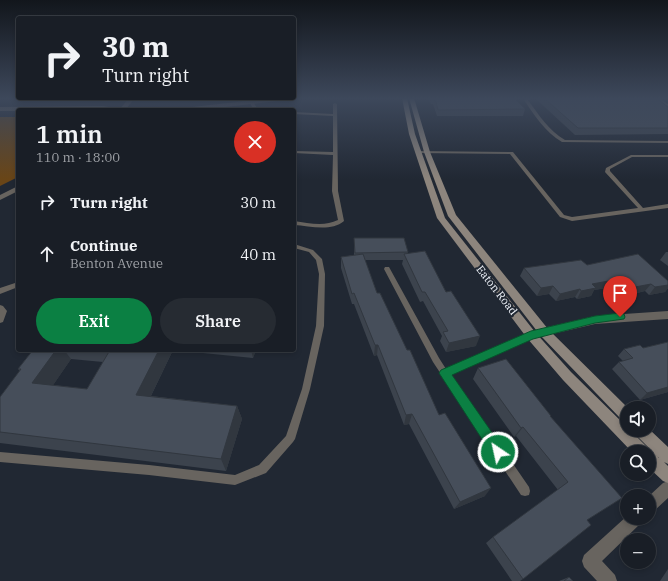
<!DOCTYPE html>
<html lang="en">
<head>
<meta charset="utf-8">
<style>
  body { margin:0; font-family:"IBM Plex Serif",serif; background:#262b32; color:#f1f3f6; height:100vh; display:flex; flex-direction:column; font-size:15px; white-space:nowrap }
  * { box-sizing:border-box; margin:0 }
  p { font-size:13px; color:#9fa2a7 }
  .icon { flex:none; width:22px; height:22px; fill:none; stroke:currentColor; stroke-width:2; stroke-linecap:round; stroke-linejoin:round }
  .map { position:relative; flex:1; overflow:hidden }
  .drawer { position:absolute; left:16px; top:108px; width:280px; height:244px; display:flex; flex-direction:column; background:#191e26; border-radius:4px; box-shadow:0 2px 6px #0003,0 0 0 1px #373c43 }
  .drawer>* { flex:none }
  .top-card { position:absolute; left:16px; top:16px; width:280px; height:84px; border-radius:4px; box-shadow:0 2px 6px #0003,0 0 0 1px #373c43; background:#191e26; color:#f1f3f6; overflow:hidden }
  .buttons { position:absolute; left:620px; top:401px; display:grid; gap:8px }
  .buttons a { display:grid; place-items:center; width:36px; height:36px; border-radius:50%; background:#191e26; box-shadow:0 2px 6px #0003,0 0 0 1px #373c43; font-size:20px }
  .pin { position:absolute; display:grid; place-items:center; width:34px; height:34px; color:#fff; margin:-41px -17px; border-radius:50% 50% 50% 0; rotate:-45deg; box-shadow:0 0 4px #0007 }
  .pin .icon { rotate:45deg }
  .me { position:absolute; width:44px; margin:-22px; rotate:326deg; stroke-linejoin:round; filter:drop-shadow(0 0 3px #0008) }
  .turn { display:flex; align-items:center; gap:14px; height:84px; padding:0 20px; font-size:18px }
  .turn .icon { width:52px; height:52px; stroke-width:2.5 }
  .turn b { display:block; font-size:28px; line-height:34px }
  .round { display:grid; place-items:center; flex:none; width:42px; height:42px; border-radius:21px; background:#262b32 }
  .overview { display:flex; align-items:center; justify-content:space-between; height:68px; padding:0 20px }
  h1 { font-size:24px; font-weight:600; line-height:30px }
  .primary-button { display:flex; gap:8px; margin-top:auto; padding:8px 20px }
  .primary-button a { flex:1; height:46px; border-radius:24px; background:#0b8043; color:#fff; font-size:16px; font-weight:600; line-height:46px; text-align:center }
  .primary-button a+a { background:#262b32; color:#f1f3f6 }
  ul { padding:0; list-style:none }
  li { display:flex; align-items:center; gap:12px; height:52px; padding:0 20px }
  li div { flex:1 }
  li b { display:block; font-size:15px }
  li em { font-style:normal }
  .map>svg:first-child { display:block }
  .green { fill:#694517 }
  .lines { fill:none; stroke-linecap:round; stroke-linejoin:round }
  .lane { fill:#68645f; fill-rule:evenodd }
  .street { fill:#68645f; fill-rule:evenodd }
  .secondary { fill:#8d857d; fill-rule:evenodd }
  .wall { fill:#3c434d; fill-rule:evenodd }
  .shaded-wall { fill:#31373f }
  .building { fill:#464e5a; stroke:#31373f }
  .route { fill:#0b8043; stroke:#07532c }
  .labels { text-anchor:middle; stroke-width:4; stroke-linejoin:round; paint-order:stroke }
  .street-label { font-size:11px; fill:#f1f5fc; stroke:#212833 }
</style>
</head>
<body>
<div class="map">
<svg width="668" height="581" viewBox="0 0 668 581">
  <rect width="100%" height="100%" fill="#212833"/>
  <path class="green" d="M0,117H18V177L0,186Z"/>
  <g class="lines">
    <path class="lane" d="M247,98H251L258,110H254Z
      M529,98H533L528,100C539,115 549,131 565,140L668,141V143L562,142C545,132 535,116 524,100Z
      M655,98H659L668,104V107Z
      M335,103L337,104L338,191L344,221C331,232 310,226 294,225V221C309,223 324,227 338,220L332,191L333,155L294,153V151L333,152V116L294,114V112L333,114V104Z
      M416,151L513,152L564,215L572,217L638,208L605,172L606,168L631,155H668V157H632L610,169V171L643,208L668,204V208L572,221L560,217L510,154L418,153L416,152Z
      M294,244L313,250L322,259L325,274L324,326L310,389L295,439L293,442L266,473L235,485L149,475L0,462V452L149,465L235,475L259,465L286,436L302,389L316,326L319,274L316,260L309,252L294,248Z
      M385,267H389L439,358L446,369L528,333L531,332L534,333L535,335L534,337L451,374L529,487L530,491L529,495L525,496L521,495L433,362L384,269Z
      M18,282V287L0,294V288Z
      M0,305L3,306L7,311L3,322L0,323Z"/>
    <path class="street" d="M129,98H135L125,110L0,111V107L103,106L120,109Z
      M272,98H289L286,100L198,110H181L184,108Z
      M18,186V191L0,200V195Z
      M668,311V319L595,324L531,339L527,338L525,335L527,332L531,331L595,316Z
      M668,481V498L654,511L649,514V496L663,483Z
      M627,516V518H644L641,523L602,561L615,575L617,581H597L584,567L582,561L584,555Z"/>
    <path class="secondary" d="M402,98H407L415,134L445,218L535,332L571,372L627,427V430H630L647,447L649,451L654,453L659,458L636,435L634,430H649V429L668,447V464L664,462L668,466V483L663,481L649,468V452H632L563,380L527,338L437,218L409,134Z
      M409,98H414L430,152L456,215L548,329L628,408L627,422L622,420L540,335L448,216L424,152Z"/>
  </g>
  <path class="wall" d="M20,98H66L20,99Z
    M428,98H514L525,109L523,116H437L433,104H431Z
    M535,98H656L668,107V134L575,135Z
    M354,238L408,252L407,254L476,346L446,352L440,341L442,336L423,301L420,302L402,264L403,260H365L377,293L439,415L485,496L454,509L409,424L404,425L377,355L374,356L354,304H352L341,268V257L354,255Z
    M666,252H668V266L660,260Z
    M587,265L668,281V288L665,292L649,295L645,291L629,295L620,286L594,290L591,296L577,299L575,297L556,301L549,294L537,296L520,276L524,268Z
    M668,342V392L640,400L612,369L619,362L623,361L618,356L624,349L643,348Z
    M33,350H256L253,358L173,350L151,396L237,406L242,419L226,471L0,443V397L20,371L18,369ZM71,359L103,362L87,389L53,385Z
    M478,368L550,417L587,520L523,579L520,581H512L486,543L493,537L558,490L516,436L514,437L473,379Z
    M668,569V581H660Z
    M569,577L573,581H559Z"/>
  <path class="shaded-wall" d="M625,278L620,286L594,290L591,296L577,299L581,291L592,284Z
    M651,284L645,291L629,295L635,287Z
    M668,285V288L665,292L649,295L655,287Z
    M553,286L549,294L537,296L541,288Z
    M580,289L575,297L556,301L560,294Z
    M480,336L476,346L446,352L449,343Z
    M375,345H378L377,355L374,356Z
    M56,350H64L71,359L45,397L32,383Z
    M159,350H173L145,408L136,395Z
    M251,350H256L253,358Z
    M668,387V392L640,400L647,393Z
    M237,406L242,419L226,471L221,459Z
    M412,414L409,424L404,425L406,415Z
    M523,427L516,436L514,437L521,428Z
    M491,488L485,496L454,509L460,502Z"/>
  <path class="building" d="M435,98H514L525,109L438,110Z
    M544,98H656L668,107V128H578Z
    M354,238H404L408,252L355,253Z
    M425,251L446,292L451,291L480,336L449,343L443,332L448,331L425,292H422L404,254Z
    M363,254L377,293H380L407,350H410L439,415L445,413L491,488L460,502L412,414L406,415L378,345H375L354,293L352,294L341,257Z
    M638,254L668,281V285L655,287L651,284L635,287L625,278L592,284L596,288L581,291L580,289L560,294L553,286L541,288L524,268L581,260L587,265Z
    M668,342V387L647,393L619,362L633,358L624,349L640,345L643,348Z
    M33,350H56L32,383L87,389L110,350H159L136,395L237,406L221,459L0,432V397L21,369H18Z
    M506,359L551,416H550L622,498L587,520L591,525L523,579L493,537L568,482L523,427L521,428L478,368Z
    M569,577L573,581H564Z"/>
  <linearGradient id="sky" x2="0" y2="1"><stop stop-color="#12161c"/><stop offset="0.55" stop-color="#3d485b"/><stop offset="1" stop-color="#3d485b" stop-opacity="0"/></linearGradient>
  <rect width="668" height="179" fill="url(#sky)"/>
  <path class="route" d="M620,313L624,314L625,317L624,319L595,323L533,339L452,375L502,447L504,452L502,456L498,458L493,456L441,376L439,373L441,370L531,331L595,316Z"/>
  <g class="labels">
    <g class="street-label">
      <text transform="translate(497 290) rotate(52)" y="4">Eaton Road</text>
    </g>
  </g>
</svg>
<div class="buttons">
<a><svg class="icon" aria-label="sound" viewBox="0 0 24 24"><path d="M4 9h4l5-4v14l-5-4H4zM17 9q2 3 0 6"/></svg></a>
<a><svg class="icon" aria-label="search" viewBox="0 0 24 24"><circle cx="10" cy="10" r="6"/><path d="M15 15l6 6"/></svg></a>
<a>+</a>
<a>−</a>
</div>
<div class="pin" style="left:620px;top:317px;background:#d93025"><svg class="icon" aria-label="arrive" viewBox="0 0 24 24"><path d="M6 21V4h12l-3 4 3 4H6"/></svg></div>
<svg class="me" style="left:498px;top:452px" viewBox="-20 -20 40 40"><circle r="17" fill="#0b8043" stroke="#fff" stroke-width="3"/><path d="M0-11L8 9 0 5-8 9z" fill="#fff"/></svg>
<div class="top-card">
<div class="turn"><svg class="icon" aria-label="right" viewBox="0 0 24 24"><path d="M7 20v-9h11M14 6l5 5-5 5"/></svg><div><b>30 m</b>Turn right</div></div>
</div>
<section class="drawer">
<div class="overview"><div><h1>1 min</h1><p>110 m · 18:00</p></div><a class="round" style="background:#d93025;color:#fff"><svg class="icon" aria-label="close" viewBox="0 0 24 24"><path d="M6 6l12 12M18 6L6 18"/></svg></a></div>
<ul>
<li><svg class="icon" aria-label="right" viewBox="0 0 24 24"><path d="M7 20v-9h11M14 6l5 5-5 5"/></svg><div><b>Turn right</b></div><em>30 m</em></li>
<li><svg class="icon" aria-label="ahead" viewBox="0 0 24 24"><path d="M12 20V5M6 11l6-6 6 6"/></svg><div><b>Continue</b><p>Benton Avenue</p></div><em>40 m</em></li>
</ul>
<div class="primary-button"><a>Exit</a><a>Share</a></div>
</section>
</div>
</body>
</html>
